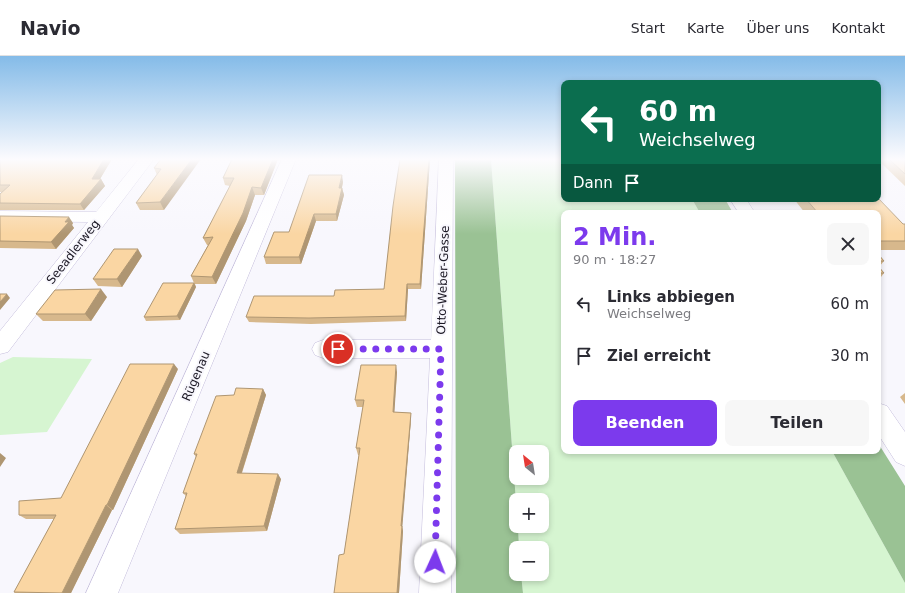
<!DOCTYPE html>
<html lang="de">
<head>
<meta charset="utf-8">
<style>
  body { margin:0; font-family:"DejaVu Sans",sans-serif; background:#f7f7f7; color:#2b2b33; height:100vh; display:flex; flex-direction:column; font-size:15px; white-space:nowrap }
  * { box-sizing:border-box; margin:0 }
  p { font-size:13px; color:#7c7c81 }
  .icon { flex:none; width:22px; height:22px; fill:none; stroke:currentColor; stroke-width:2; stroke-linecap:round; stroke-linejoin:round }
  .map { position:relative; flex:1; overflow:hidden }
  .side { position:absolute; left:561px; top:154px; width:320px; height:244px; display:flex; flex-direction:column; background:#fff; border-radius:8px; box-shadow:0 2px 6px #0003 }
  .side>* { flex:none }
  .banner { position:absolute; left:561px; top:24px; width:320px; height:122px; border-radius:8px; box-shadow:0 2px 6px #0003; background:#0b6e4f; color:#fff; overflow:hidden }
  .needle { width:26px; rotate:330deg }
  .buttons { position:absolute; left:509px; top:389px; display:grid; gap:8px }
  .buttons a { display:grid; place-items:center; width:40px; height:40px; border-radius:8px; background:#fff; box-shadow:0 2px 6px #0003; font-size:20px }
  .pin { position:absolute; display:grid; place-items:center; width:34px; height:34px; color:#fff; margin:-17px; border:2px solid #fff; border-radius:50%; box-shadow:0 1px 4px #0007 }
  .me { position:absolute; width:44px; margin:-22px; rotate:2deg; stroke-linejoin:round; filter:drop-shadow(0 0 3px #0008) }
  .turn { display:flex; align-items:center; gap:14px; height:84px; padding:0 12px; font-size:18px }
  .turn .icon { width:52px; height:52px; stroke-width:2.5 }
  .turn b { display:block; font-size:28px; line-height:34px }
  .then { display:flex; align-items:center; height:38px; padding:0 12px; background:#0003; gap:8px; font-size:15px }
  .round { display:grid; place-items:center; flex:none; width:42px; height:42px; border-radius:8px; background:#f7f7f7 }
  .headline { display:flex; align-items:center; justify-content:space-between; height:68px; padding:0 12px }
  h1 { font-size:24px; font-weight:700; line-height:30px; color:#7c3aed }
  .cta { display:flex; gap:8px; margin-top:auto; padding:8px 12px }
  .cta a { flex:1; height:46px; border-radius:8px; background:#7c3aed; color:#fff; font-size:16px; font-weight:700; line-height:46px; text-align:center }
  .cta a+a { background:#f7f7f7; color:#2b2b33 }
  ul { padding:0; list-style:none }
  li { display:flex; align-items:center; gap:12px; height:52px; padding:0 12px }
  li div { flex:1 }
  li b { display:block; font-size:15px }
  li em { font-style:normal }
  header { display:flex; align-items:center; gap:24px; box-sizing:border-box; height:56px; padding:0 20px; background:#fff; border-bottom:1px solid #e1e1e2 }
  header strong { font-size:19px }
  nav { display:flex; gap:22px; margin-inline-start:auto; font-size:14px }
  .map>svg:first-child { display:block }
  .green { fill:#d6f5d1; fill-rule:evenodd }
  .forest { fill:#9ac294 }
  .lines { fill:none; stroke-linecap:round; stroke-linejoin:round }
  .minor-casing { stroke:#c3bcdb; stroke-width:1 }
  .minor { fill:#fff; fill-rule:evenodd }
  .wall { fill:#d7b88c }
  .shaded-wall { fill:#af9672 }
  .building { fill:#fad6a3; stroke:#af9672 }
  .route { stroke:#7c3aed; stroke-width:7; stroke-dasharray:0 12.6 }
  .labels { text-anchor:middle; stroke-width:4; stroke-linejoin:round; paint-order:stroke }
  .street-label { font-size:12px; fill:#1d1a26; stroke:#f8f7fd }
</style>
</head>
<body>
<header>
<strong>Navio</strong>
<nav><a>Start</a><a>Karte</a><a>Über uns</a><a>Kontakt</a></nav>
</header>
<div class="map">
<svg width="905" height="537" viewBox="0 0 905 537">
  <rect width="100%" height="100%" fill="#f8f7fd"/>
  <path class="green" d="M491,103H564V143H692L700,157H564V395H832L905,527V537H523L521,518H542V492H519L518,470H542V444H516V446ZM516,396H542V422H516Z
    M13,301L92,303L47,376L0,379V307Z"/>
  <path class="forest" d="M455,103H491L516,446V470H518L519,492H516V518H521L523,537H456Z
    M692,143H725L733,157H700Z
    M878,387L905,430V527L832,395H878Z"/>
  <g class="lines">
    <defs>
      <path id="minor" d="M139,103H154L8,296L0,298V275L88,166L0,165V155L96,156Z
        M282,103H296L118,537H86Z
        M439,103H453L451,537H419L430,302H323L315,299L312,293L315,287L323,284H431Z
        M730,143H746L755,157H739Z
        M878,347L887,350L905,376V410L896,406L878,378Z"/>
    </defs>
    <use href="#minor" class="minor-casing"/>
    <use href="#minor" class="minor"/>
  </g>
  <path class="wall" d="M0,103H112L100,123H101L105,130L84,154H0V138L2,136H0Z
    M161,103L164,154H140L136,147L157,119L154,112Z
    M202,103H278L264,139H255L246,165L216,228H195L196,231L180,264L146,265L144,261L194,227L191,220L208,189H207L203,182L230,130L225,129L223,122L232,104H202Z
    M400,103H430L421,233H408L406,265L311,268L249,266L246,261L334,240L384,233Z
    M878,103H905V130L878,104Z
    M343,126L342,132L344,139L337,165H316L301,208H266L264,201Z
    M794,143H878L903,168H905V194H878V157H805Z
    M0,160L73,167L72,169L74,172L56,193L0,192Z
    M878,198L884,205L879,211L884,217L878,225Z
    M142,200L122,231L98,230L93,223Z
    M107,241L91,265H43L36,258Z
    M178,313L113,454H112L71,537H15L14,536L54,463H26L19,459L61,442Z
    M397,316L394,356L411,357V363L402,470L403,475L399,537H334L344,498L359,399H358L356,392L363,351H357L355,344Z
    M263,333L266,339L242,417L281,423L267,475L180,478L175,473L186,440L183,437L196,401L194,398L234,339Z
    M905,337V348L900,341Z"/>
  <path class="shaded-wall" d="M104,103H112L97,128L101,123L105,130L84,154L80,148L92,123Z
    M192,103H201L164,154L160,146Z
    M273,103H278L264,139L261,132Z
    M429,103H430L421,233L420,228Z
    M342,119L343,126L340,139L339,132Z
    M252,131L255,139L246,165L216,228L212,221Z
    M342,132L344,139L337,165L336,158Z
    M314,158L316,165L301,208L299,201Z
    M69,161L73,167L72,169L74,172L56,193L51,186L65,166Z
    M138,193L142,200L122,231L117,223Z
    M194,227L196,231L180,264L177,260Z
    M407,228L408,233L406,265L405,260Z
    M101,233L107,241L91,265L85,258Z
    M7,238L10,242L0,254V246Z
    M174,308L178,313L113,454L107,449Z
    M396,309L397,316L394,363L393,356Z
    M263,333L266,339L240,422L237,417Z
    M411,357V363L402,475L401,470Z
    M0,397L6,402L0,411Z
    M278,418L281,423L267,475L264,470Z
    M106,449L112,454L71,537H62Z
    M402,470L403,475L399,537H397Z"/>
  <path class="building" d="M0,103H104L92,123H101L80,148L0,147V138L10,129H0Z
    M161,103H192L160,146L136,147L161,113L154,112Z
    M232,103H273L261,132L252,131L243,157L212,221L191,220L213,181L203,182L234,122H223Z
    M400,103H429L420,228H407L405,260L309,262L246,261L254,240H334L335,234L384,233L393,150Z
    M889,103H905V118Z
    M309,119H342L339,132H342L336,158H314L299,201H264L274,176H289Z
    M878,142L903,168H905V185H878V157H818L806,143H878Z
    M0,160L69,161L65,166H69L51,186L0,185Z
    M114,193H138L117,223H93Z
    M878,198L884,205H878Z
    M878,210L884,217H878Z
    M163,227H194L177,260L144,261Z
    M101,233L85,258H36L55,234Z
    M0,238H7L0,246Z
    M130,308H174L107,449H106L62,537L14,536L56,459H19V445L61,442Z
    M361,309H396L393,356L411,357L401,470H402L397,537H334L339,499L344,498L360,392H356L364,344H355Z
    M236,332L263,333L237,417L278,418L264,470L175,473L187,437H183L197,398H194L216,340L234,339Z"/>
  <linearGradient id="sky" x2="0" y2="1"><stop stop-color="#84bbe8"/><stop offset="0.58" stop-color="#fcfbfe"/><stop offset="1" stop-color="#fcfbfe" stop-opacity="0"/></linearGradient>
  <rect width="905" height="178" fill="url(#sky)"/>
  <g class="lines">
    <path class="route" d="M338,293H441L435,506"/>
  </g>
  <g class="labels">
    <g class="street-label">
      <text transform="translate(73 196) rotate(-52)" y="4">Seeadlerweg</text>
      <text transform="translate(443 224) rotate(-88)" y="4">Otto-Weber-Gasse</text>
      <text transform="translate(196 320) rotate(-67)" y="4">Rügenau</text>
    </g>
  </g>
</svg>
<div class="buttons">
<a><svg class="needle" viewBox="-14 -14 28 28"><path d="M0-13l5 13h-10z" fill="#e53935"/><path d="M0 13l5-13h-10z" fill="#7c7c81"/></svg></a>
<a>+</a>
<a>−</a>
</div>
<div class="pin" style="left:338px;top:293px;background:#d93025"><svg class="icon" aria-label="arrive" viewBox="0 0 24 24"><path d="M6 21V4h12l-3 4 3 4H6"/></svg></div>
<svg class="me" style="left:435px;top:506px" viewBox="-20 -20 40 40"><circle r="19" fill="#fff"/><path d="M0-13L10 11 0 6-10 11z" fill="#7c3aed"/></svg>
<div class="banner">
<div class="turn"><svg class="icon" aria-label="left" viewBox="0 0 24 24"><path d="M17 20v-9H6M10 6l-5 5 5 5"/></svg><div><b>60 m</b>Weichselweg</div></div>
<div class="then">Dann<svg class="icon" aria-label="arrive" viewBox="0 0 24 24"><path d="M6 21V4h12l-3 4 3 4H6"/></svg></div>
</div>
<section class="side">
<div class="headline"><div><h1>2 Min.</h1><p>90 m · 18:27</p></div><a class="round"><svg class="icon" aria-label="close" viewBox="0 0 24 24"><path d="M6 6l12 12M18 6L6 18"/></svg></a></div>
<ul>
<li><svg class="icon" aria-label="left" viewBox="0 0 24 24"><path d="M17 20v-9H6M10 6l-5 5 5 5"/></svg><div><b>Links abbiegen</b><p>Weichselweg</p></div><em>60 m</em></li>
<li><svg class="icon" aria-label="arrive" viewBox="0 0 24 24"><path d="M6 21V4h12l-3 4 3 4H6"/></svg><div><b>Ziel erreicht</b></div><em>30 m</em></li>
</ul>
<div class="cta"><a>Beenden</a><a>Teilen</a></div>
</section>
</div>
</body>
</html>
